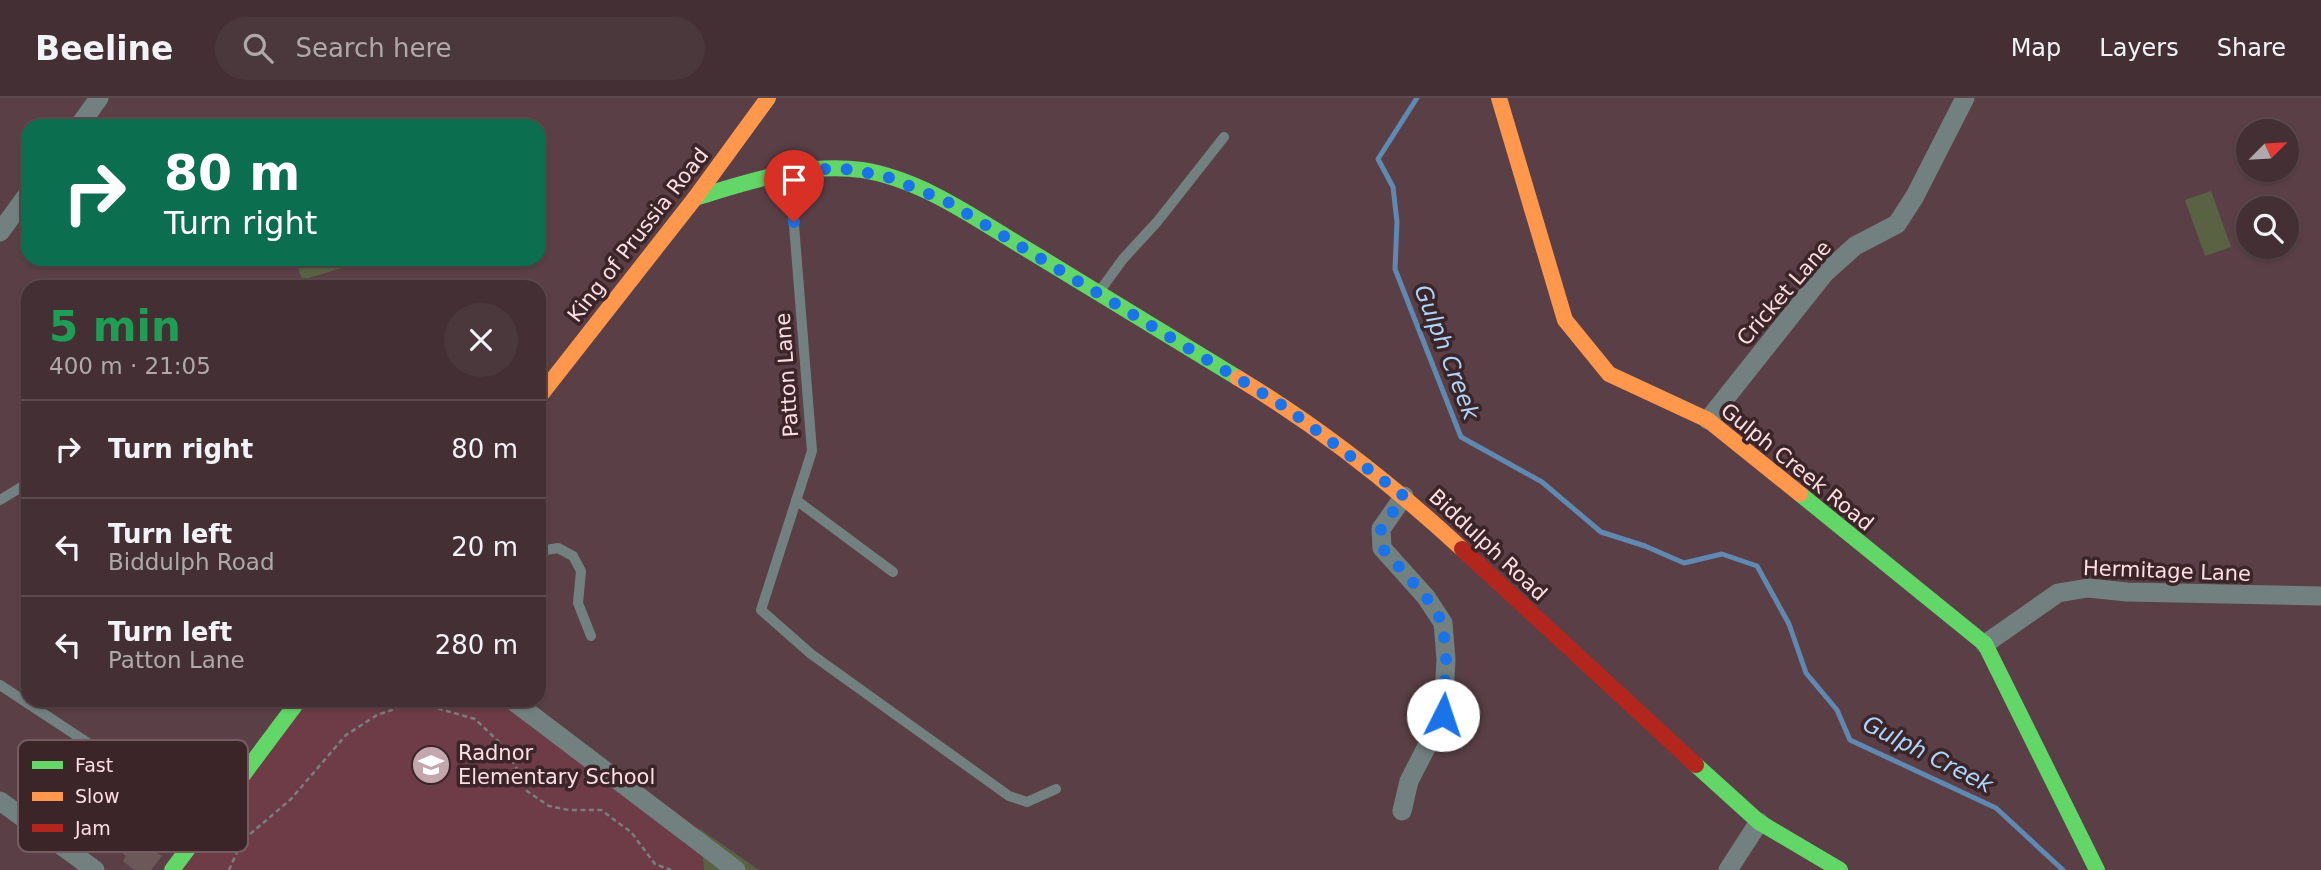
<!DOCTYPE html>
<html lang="en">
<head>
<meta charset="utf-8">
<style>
  body { margin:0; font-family:"DejaVu Sans",sans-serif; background:#4b383c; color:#f1f3f6; height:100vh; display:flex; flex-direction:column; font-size:26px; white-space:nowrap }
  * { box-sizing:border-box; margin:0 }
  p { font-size:23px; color:#afa9ac }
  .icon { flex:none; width:38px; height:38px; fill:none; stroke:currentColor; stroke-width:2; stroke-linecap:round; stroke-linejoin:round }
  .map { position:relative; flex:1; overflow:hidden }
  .sheet { position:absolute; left:21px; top:182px; width:525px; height:427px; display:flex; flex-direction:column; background:#443034; border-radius:21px; box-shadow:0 2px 5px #0004,0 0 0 2px #5c4b4f }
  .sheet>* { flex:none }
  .banner { position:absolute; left:21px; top:21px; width:525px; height:147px; border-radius:21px; box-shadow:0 2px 5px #0004,0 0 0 2px #5c4b4f; background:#0b6e4f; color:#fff; overflow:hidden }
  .needle { width:46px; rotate:66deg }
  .controls { position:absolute; left:2236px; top:21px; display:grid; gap:14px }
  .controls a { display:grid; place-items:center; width:63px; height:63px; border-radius:50%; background:#443034; box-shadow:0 2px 5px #0004,0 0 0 2px #5c4b4f; font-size:35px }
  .pin { position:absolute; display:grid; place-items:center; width:60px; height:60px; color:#fff; margin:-72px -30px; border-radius:50% 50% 50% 0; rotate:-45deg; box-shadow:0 0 7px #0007 }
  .pin .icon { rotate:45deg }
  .me { position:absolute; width:77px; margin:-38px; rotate:4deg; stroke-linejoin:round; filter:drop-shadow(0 0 5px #0008) }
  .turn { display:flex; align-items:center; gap:24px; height:147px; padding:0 28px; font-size:32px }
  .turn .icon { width:91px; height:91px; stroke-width:2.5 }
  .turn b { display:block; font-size:49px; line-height:60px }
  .round { display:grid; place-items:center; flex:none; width:74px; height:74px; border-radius:37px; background:#4b383c }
  .headline { display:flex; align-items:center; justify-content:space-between; height:119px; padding:0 28px }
  h1 { font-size:42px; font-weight:700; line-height:52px; color:#1e9e55 }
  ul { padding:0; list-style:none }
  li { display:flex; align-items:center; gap:21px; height:98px; padding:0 28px; border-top:2px solid #5c4b4f }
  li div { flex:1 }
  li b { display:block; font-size:26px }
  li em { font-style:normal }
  header { display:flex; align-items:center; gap:42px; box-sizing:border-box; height:98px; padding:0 35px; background:#443034; border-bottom:2px solid #5c4b4f }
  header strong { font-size:33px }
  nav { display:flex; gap:38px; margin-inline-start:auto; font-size:24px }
  .search { width:490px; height:63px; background:#4b383c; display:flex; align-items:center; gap:18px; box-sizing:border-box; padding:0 24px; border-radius:38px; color:#afa9ac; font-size:26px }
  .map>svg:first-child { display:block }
  .built { fill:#6e3c47 }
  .green { fill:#596343 }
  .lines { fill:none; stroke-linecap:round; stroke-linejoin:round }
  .stream { stroke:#5f89b1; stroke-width:5 }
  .building { fill:#6c5759 }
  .path { stroke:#7b7e7e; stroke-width:2.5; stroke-dasharray:5 3.5; stroke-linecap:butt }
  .lane { stroke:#72817f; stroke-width:10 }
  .street { stroke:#72817f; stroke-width:19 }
  .fast { stroke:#63d668; stroke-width:16 }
  .slow { stroke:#ff974d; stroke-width:16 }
  .jam { stroke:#b3261e; stroke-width:16 }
  .route { stroke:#1a73e8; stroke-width:12; stroke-dasharray:0 21.6 }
  .labels { text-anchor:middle; stroke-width:7; stroke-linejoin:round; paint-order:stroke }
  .street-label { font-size:21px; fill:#fcdee3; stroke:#3b2529 }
  .poi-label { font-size:21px; fill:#fcdee3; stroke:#3b2529; text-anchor:start }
  .water-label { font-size:23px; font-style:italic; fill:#acd6fc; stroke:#3b2529 }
  .key { fill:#3b2529; stroke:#755c61; stroke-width:2 }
  .key-label { font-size:19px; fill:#fcdee3 }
</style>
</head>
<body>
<header>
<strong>Beeline</strong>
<div class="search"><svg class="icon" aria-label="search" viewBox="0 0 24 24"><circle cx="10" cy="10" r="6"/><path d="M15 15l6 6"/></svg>Search here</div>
<nav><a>Map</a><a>Layers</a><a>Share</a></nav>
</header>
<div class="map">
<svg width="2321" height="772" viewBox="0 0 2321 772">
  <rect width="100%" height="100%" fill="#5a4046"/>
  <path class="built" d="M299,602H520L700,731L703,772H172Z"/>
  <path class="green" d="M2211,93L2231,149L2205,158L2185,102Z
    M295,161H357L358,165L302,182Z
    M700,731L759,772H704Z"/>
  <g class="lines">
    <path class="stream" d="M1417,0L1378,61L1393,89L1397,124L1395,171L1461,339L1542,384L1601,434L1645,448L1684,465L1722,456L1757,468L1789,526L1806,575L1837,612L1850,642L1996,710L2063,772"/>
  </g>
  <path class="building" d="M91,704L106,716L105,718L146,748L150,742L159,750L155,754L162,758L151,772H134L123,763L126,758L95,733L88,743L71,730Z"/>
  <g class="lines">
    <path class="path" d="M229,772L242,743L291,701L346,637L377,617L410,606L440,611L475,621L498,643L515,667L527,693L549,708L569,712H601L631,734L655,766L671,772"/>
    <path class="lane" d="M790,77L812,353L761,512L811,556L1009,698L1027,704L1056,691
      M1099,194L1123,161L1157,124L1224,39
      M0,402L28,385
      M796,402L893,474
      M539,453L558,450L573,458L581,473L578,505L591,538
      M0,587L91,647L96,671L48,738"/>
    <path class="street" d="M79,28L99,0
      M0,134L28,96
      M1708,322L1824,176L1855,148L1897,126L1915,98L1965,0
      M1985,546L2058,495L2088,490L2127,494L2321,498
      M512,602L736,772
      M0,703L95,772
      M1402,713L1409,683L1443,617L1446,561L1443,525L1426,499L1382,450L1381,431L1404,398
      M1728,772L1759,724"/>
    <path class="fast" d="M695,100C748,84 805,64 862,72C926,82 983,126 1038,158C1105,199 1171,239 1238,280
      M1800,396L1985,546L2097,772
      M1696,667L1759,724L1840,772
      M172,772L299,602"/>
    <path class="slow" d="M1499,0L1565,222L1609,276L1708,322L1800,396
      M1238,280C1319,329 1393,387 1462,451
      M539,299L695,100L768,0"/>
    <path class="jam" d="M1462,451L1696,667"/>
  </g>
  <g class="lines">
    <path class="route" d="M794,124L790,73L840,70L885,78L946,103L1285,309L1404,398L1381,431L1382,450L1426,499L1443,525L1446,561L1443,617"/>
  </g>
  <defs>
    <symbol id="school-disc" viewBox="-11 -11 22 22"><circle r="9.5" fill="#c3a7ac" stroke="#3b2529"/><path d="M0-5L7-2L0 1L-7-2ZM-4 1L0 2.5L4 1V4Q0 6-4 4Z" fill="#fff"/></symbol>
  </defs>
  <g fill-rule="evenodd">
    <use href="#school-disc" x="409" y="645" width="44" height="44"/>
  </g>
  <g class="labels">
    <g class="street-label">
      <text transform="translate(638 137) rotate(-52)" y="7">King of Prussia Road</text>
      <text transform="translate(1784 195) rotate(-49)" y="7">Cricket Lane</text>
      <text transform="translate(787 277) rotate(-94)" y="7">Patton Lane</text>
      <text transform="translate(1797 369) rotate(39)" y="7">Gulph Creek Road</text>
      <text transform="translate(1488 447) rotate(43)" y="7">Biddulph Road</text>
      <text transform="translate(2167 473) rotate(2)" y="7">Hermitage Lane</text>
    </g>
    <g class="poi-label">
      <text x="458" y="662">Radnor<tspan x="458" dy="24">Elementary School</tspan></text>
    </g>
    <g class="water-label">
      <text transform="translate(1447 254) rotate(69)" y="8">Gulph Creek</text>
      <text transform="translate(1928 656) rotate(27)" y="8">Gulph Creek</text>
    </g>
  </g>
  <rect x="18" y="642" width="230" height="112" rx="10" class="key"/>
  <rect x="32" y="663" width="31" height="8" fill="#63d668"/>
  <rect x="32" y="694" width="31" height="9" fill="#ff974d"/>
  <rect x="32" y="726" width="31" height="8" fill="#b3261e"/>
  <g class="key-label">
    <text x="75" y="674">Fast</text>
    <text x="75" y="705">Slow</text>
    <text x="75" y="737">Jam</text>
  </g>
</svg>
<div class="controls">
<a><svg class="needle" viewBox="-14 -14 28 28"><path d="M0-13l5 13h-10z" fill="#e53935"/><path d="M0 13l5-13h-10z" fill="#afa9ac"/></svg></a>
<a><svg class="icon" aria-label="search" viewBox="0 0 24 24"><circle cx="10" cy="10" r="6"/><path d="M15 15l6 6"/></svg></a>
</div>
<div class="pin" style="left:794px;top:124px;background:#d93025"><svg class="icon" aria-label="arrive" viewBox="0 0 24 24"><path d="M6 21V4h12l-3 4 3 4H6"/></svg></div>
<svg class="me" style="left:1443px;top:617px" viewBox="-20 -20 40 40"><circle r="19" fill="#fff"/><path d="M0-13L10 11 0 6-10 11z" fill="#1a73e8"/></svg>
<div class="banner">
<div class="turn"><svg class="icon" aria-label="right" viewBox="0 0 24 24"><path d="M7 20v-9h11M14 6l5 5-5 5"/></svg><div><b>80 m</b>Turn right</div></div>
</div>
<section class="sheet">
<div class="headline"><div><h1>5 min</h1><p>400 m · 21:05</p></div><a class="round"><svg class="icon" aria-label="close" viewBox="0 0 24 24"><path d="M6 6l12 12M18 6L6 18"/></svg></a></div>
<ul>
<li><svg class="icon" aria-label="right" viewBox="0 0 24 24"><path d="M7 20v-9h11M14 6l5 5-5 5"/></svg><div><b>Turn right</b></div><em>80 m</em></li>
<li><svg class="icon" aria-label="left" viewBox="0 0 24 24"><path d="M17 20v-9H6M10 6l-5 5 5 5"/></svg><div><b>Turn left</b><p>Biddulph Road</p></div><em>20 m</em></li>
<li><svg class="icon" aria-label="left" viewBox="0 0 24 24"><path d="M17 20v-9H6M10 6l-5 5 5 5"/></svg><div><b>Turn left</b><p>Patton Lane</p></div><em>280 m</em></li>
</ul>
</section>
</div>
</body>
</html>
